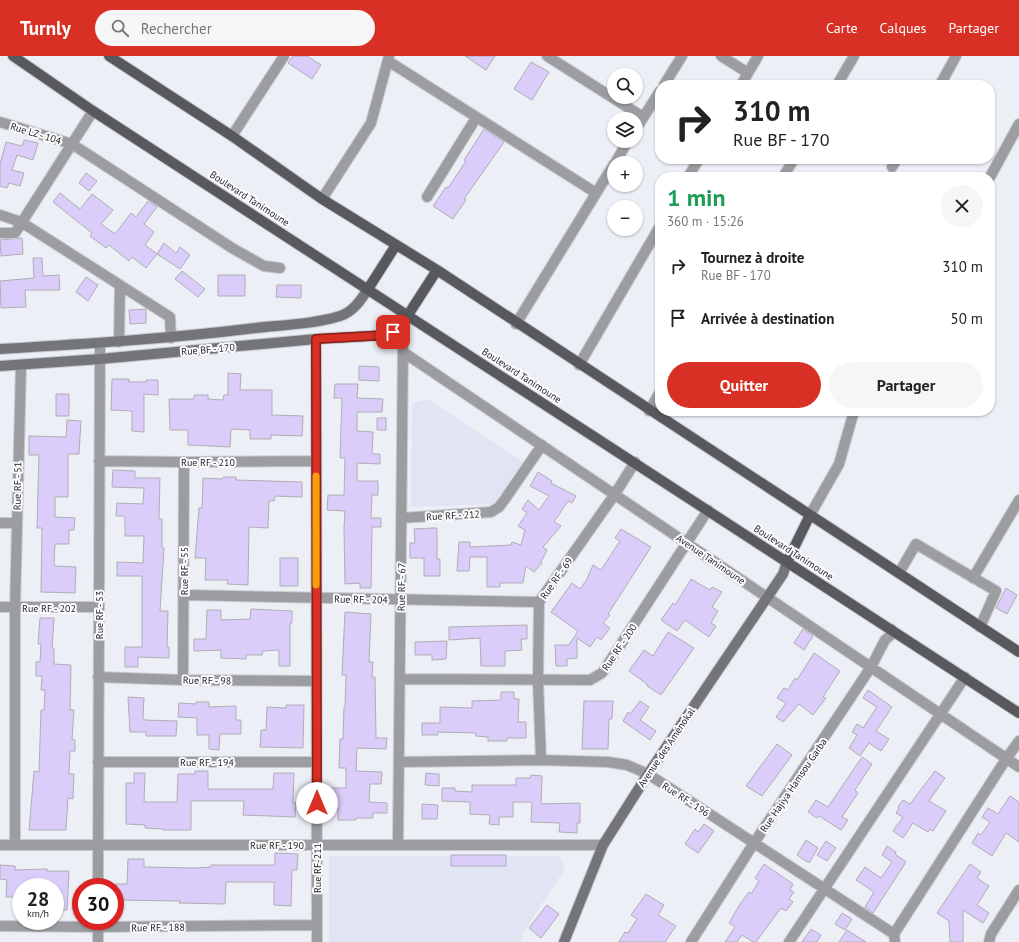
<!DOCTYPE html>
<html lang="fr">
<head>
<meta charset="utf-8">
<style>
  body { margin:0; font-family:"PT Sans",sans-serif; background:#f6f6f6; color:#222; height:100vh; display:flex; flex-direction:column; font-size:15px; white-space:nowrap }
  * { box-sizing:border-box; margin:0 }
  p { font-size:13px; color:#767676 }
  .icon { flex:none; width:22px; height:22px; fill:none; stroke:currentColor; stroke-width:2; stroke-linecap:round; stroke-linejoin:round }
  .map { position:relative; flex:1; overflow:hidden }
  .drawer { position:absolute; left:655px; top:116px; width:340px; height:244px; display:flex; flex-direction:column; background:#fff; border-radius:16px; box-shadow:0 1px 3px #0004 }
  .drawer>* { flex:none }
  .top-card { position:absolute; left:655px; top:24px; width:340px; height:84px; border-radius:16px; box-shadow:0 1px 3px #0004; background:#fff; color:#222; overflow:hidden }
  .fabs { position:absolute; left:607px; top:12px; display:grid; gap:8px }
  .fabs a { display:grid; place-items:center; width:36px; height:36px; border-radius:50%; background:#fff; box-shadow:0 1px 3px #0004; font-size:20px }
  .speed { position:absolute; left:12px; top:822px; display:flex; gap:8px; font-size:20px; font-weight:700; text-align:center }
  .speed>* { display:grid; place-content:center; width:52px; height:52px; border-radius:50%; background:#fff; box-shadow:0 1px 3px #0004; line-height:1 }
  .speed small { font-size:10px; font-weight:400 }
  .speed .limit { border:6px solid #d22; background:#fff; color:#111 }
  .pin { position:absolute; display:grid; place-items:center; width:34px; height:34px; color:#fff; margin:-17px; border-radius:8px; box-shadow:0 2px 6px #0006 }
  .me { position:absolute; width:44px; margin:-22px; rotate:0deg; stroke-linejoin:round; filter:drop-shadow(0 0 3px #0008) }
  .turn { display:flex; align-items:center; gap:14px; height:84px; padding:0 12px; font-size:18px }
  .turn .icon { width:52px; height:52px; stroke-width:2.5 }
  .turn b { display:block; font-size:28px; line-height:34px }
  .round { display:grid; place-items:center; flex:none; width:42px; height:42px; border-radius:21px; background:#f6f6f6 }
  .overview { display:flex; align-items:center; justify-content:space-between; height:68px; padding:0 12px }
  h1 { font-size:24px; font-weight:700; line-height:30px; color:#1e9e55 }
  .primary-button { display:flex; gap:8px; margin-top:auto; padding:8px 12px }
  .primary-button a { flex:1; height:46px; border-radius:24px; background:#d93025; color:#fff; font-size:16px; font-weight:700; line-height:46px; text-align:center }
  .primary-button a+a { background:#f6f6f6; color:#222 }
  ul { padding:0; list-style:none }
  li { display:flex; align-items:center; gap:12px; height:52px; padding:0 12px }
  li div { flex:1 }
  li b { display:block; font-size:15px }
  li em { font-style:normal }
  header { display:flex; align-items:center; gap:24px; box-sizing:border-box; height:56px; padding:0 20px; background:#d93025; color:#fff }
  header strong { font-size:19px }
  nav { display:flex; gap:22px; margin-inline-start:auto; font-size:14px }
  .search { width:280px; height:36px; background:#f6f6f6; display:flex; align-items:center; gap:10px; box-sizing:border-box; padding:0 14px; border-radius:22px; color:#767676; font-size:15px }
  .map>svg:first-child { display:block }
  .built { fill:#e1e4f3 }
  .building { fill:#dacdf9; stroke:#afadb4 }
  .lines { fill:none; stroke-linecap:round; stroke-linejoin:round }
  .minor-casing { stroke:#c8cad1; stroke-width:12 }
  .secondary-casing { stroke:#c8cad1; stroke-width:12 }
  .primary-casing { stroke:#c8cad1; stroke-width:12 }
  .minor { stroke:#9c9da0; stroke-width:10 }
  .secondary { stroke:#74757a; stroke-width:10 }
  .primary { stroke:#58595f; stroke-width:10 }
  .route-casing { stroke:#8d1f18; stroke-width:10 }
  .route { stroke:#d93025; stroke-width:7 }
  .slow { stroke:#f59e0b; stroke-width:7 }
  .labels { text-anchor:middle; stroke-width:4; stroke-linejoin:round; paint-order:stroke }
  .street-label { font-size:10px; fill:#1f1f22; stroke:#fcfcfe }
</style>
</head>
<body>
<header>
<strong>Turnly</strong>
<div class="search"><svg class="icon" aria-label="search" viewBox="0 0 24 24"><circle cx="10" cy="10" r="6"/><path d="M15 15l6 6"/></svg>Rechercher</div>
<nav><a>Carte</a><a>Calques</a><a>Partager</a></nav>
</header>
<div class="map">
<svg width="1019" height="886" viewBox="0 0 1019 886">
  <rect width="100%" height="100%" fill="#edeff7"/>
  <path class="built" d="M428,343L523,406L494,448L411,451L412,347Z
    M329,800H559L565,813L522,878V886H329Z"/>
  <path class="building" d="M293,0H307L321,9L312,23L288,7Z
    M465,0H495L486,14Z
    M531,6L549,16L532,44L514,33Z
    M484,73L504,86L464,143L466,144L453,163L433,150L446,131L448,132L466,105L464,104Z
    M24,84L38,87L33,104L17,99L12,114L24,117L20,130L9,127L7,132L0,130V108L6,86L22,90Z
    M86,117L97,125L89,135L79,127Z
    M60,137L80,153L92,138L113,154L101,168L115,178L131,157L136,161L148,145L157,151L144,168L154,176L145,189L157,198L146,212L132,201L129,205L109,189L106,192L90,180L92,177L53,146Z
    M22,182L23,198L1,200L0,184Z
    M164,187L176,197L180,191L190,199L180,213L157,198Z
    M33,202H42L43,220L59,219L60,234H25L26,251L1,252L0,225L34,222Z
    M182,215L205,233L198,241L175,223Z
    M218,219H245V240H218Z
    M86,221L98,229L88,245L76,236Z
    M277,229H301V242L276,241Z
    M146,253V267L130,268L129,254Z
    M359,310L379,311V325L359,324Z
    M228,317L241,318L240,334H272V359L303,360L302,380L271,379V383H250V374L231,373L230,391L211,390L188,389V374H170L169,343H194V339H208V343L223,344L224,339H228Z
    M112,323H129V326H146V324H158V339L144,338V376L132,375V355L111,354Z
    M335,328H358L357,342L383,343L382,356H357V375L373,376L372,398H380V408L357,407V425H378V439H372L371,462H381V471H372L371,532H360V527L345,528L344,473L345,455L327,454L328,439H344L345,402H340L342,342H334Z
    M56,338H69V360H56Z
    M377,362H386V374H377Z
    M67,364L81,365L79,398H68V441H55V461L75,462L74,474H69V488H55L54,506L55,510L76,511L75,537L41,536L42,472H37L39,399H29V380L66,381Z
    M113,414L135,415V422H160L159,463H162V492H164L160,555H168L167,591H169V602L138,601V611H125V591H142V520H117V506L143,507L144,480H125V460H116L117,447L143,448L144,432L112,431Z
    M538,416L552,425L551,427L576,440L572,447L568,445L554,466L561,470L543,491L547,494L541,506L542,507L534,516L526,510L523,527H500V531H487V501H470L469,515H457L459,486H470V491L511,489L512,486L521,489L525,474L518,470L527,457L522,453L528,444L539,454L549,440L530,430Z
    M223,421H236V424L302,426V441L275,440L274,445H269L268,472L249,471L248,529L227,528L228,524H205L206,502H195L199,452H202L203,422L222,423Z
    M433,472H437V503H440V520H424V502H410V487H415L414,473Z
    M621,473L651,491L608,558L610,559L603,567L610,572L601,584L597,581L590,591L577,582V602L567,603V610H556L555,589H569L578,575L551,556L572,527L580,533L587,523L593,509L601,514L620,485L615,482Z
    M280,502H298V530H280Z
    M691,523L710,534L712,531L722,536L712,551L718,555L711,567L716,570L709,581L685,564L677,575L661,564L673,547L675,549Z
    M1006,532L1017,539L1007,558L996,552Z
    M251,553L292,555V567H290V610H279V594L263,595L262,599H246V603L221,602V594L194,595V583H206L207,554H221V564L250,563Z
    M345,556L371,558L369,606H373L372,621H375L376,682H387L386,693L357,692L356,715L382,716L381,728H370L369,746L387,747V757H373V762H356V764H338V753H328L329,732H346V712H339L340,683H343L344,651H345L346,619H342Z
    M40,562H54L52,592H54V608L71,609L70,654H74L72,683L75,684V695H70L69,718H74L73,743L68,742L66,774H29L34,715L39,716L41,654H44L45,634H41L42,620H36V606H40L41,588H38Z
    M527,569V583H521L522,594L505,595V610H481L480,582L449,584V571Z
    M803,573L813,580L804,594L794,587Z
    M668,576L694,592L661,639L647,630L648,629L629,615L644,594L653,600Z
    M447,585L446,603L432,604V599H415V586Z
    M814,597L840,615L823,641L826,642L813,659L799,648L783,666L776,661L786,647L777,642L784,632L788,634L795,622L797,624Z
    M868,634L892,651L876,675L889,683L881,695L869,687L860,700L849,692L857,679L852,676L857,668L863,672L877,651L863,642Z
    M501,636H514V643H519L518,666H526V682H507V685H488V681L476,680V677L438,676V679H422V667H440V651L472,652V645L501,644Z
    M128,641L144,642L143,662L145,664L177,665L176,680H146V676H130Z
    M584,645H613L612,663H609L608,693H582Z
    M640,645L649,651L640,664L656,675L650,684L623,665L628,656L630,658Z
    M196,646H209V651L236,650V664H241V678H220L219,694L209,693V679H197V662L178,661L179,647L196,648Z
    M286,649H304L303,692L260,691L261,674H266L267,651L286,652Z
    M777,688L792,699L762,740L746,730Z
    M862,701L872,708L855,734L858,737L842,761L848,764L841,774L819,760L817,762L808,756L816,744L828,751Z
    M195,715H208V733H273L274,717H294L293,747H296L295,761L243,759L244,745H191V774H163V773L145,772V769L126,768V727H134V717H145L144,746H177L178,718H195Z
    M935,715L945,722L929,745L946,755L933,775L930,773L928,776L913,767L903,782L893,775L903,761L896,757L899,752L898,751L903,744L910,748Z
    M426,717L439,718V730L425,729Z
    M531,719L542,720L541,748L580,747V767H577V777L559,776L560,767L531,766L532,746H513V761H499V769L489,768L490,759L470,758V746L442,745V732H455V735L472,736V729H516V722H530Z
    M1010,740L1019,746V786L1006,777L992,800L972,787L978,777L981,779L990,766L982,761L988,752L998,758Z
    M422,748L438,749L437,763H422Z
    M704,768L714,775L698,797L685,788L695,773L698,776Z
    M806,784L818,792L809,807L797,799Z
    M826,785L836,792L827,805L817,799Z
    M887,790L896,796L895,798L906,806L873,857L865,851L874,836L856,824L865,811L881,822L892,806L882,799Z
    M275,797L298,798L297,814H292L291,850L274,849V826H226L225,848L179,847L180,845L115,844V828H127L128,803H144V811L195,812L211,811V809H275Z
    M451,799H506V810H451Z
    M764,808L793,828L790,834L794,836L789,843L793,846L786,855L781,852L756,886H753L742,879L737,886H725L735,871L729,867L740,848L749,836L751,838L759,825L755,822Z
    M970,808L981,816L977,822L989,830L977,849L989,857L983,867L963,854V886H950L949,865L937,857Z
    M0,809L15,810V814L47,813V815H69L67,854H55V831H21V841H6L7,824L0,823Z
    M646,838L664,849L658,859L676,870L665,886H619L625,876L628,877L637,863L631,859Z
    M547,849L559,858L541,882L529,872Z
    M842,857L852,863L845,874L835,868Z
    M811,873L821,879L817,886H802Z
    M847,874L866,886H839Z"/>
  <g class="lines">
    <defs>
      <path id="minor" d="M547,0L643,61
        M721,0L748,17
        M388,5L596,137
        M664,29L682,0
        M741,29L758,0
        M837,29L854,0
        M940,29L956,0
        M0,66L72,88L232,192L264,210L280,212
        M636,73L660,35
        M232,80L284,0
        M615,107L628,85
        M892,111L897,103
        M688,121L699,103
        M783,121L794,103
        M990,121L1019,68
        M427,141L476,62
        M322,143L371,67L389,0
        M0,159L21,166L170,261L171,282
        M0,177H15L93,55
        M516,268L614,108
        M393,276L403,287L398,789
        M316,283L317,886
        M119,286L120,229
        M403,296L1019,711
        M579,309L660,170
        M649,355L660,336
        M99,405L184,406L316,405
        M810,459L839,408L854,355
        M401,462L491,456L499,451L505,443L542,389
        M0,467H16
        M899,517L916,488L996,535L980,571
        M973,522L1019,444
        M183,539L539,546
        M0,551H99
        M98,621L183,624L317,625
        M400,623L590,624L602,617L610,605L708,454
        M183,624L184,406
        M541,704L538,625L539,546L615,438L635,406
        M98,706H317
        M399,706L541,704L608,706L627,709L648,718L894,878
        M0,789H603
        M15,789V552L21,309
        M98,831L100,287
        M0,870L98,871L317,869
        M98,886V866
        M691,886L754,787L871,611L885,584L892,578L891,573
        M789,886L965,621
        M895,886L894,878L1006,703L1019,685
        M989,886L991,878L1019,834"/>
      <path id="secondary" d="M0,293C83,288 165,283 247,273C277,269 311,269 340,260C353,256 361,244 368,233
        M0,310L100,303L316,283L388,279L398,271L408,259
        M564,886L603,789L648,718L783,518L787,506"/>
      <path id="primary" d="M13,0L93,55L1019,657
        M109,0L232,80L322,143L437,214L1019,596
        M368,233L396,189
        M408,259L437,214
        M787,506L810,459"/>
    </defs>
    <use href="#minor" class="minor-casing"/>
    <use href="#secondary" class="secondary-casing"/>
    <use href="#primary" class="primary-casing"/>
    <use href="#minor" class="minor"/>
    <use href="#secondary" class="secondary"/>
    <use href="#primary" class="primary"/>
  </g>
  <g class="lines">
    <defs>
      <path id="route" d="M317,747L316,283L388,279L393,276"/>
    </defs>
    <use href="#route" class="route-casing"/>
    <use href="#route" class="route"/>
    <path class="slow" d="M316,420V529"/>
  </g>
  <g class="labels">
    <g class="street-label">
      <text transform="translate(36 77) rotate(17)" y="4">Rue LZ - 104</text>
      <text transform="translate(250 142) rotate(33)" y="4">Boulevard Tanimoune</text>
      <text transform="translate(208 293) rotate(-5)" y="4">Rue BF - 170</text>
      <text transform="translate(522 319) rotate(33)" y="4">Boulevard Tanimoune</text>
      <text x="208" y="410">Rue RF - 210</text>
      <text transform="translate(17 430) rotate(-89)" y="4">Rue RF - 51</text>
      <text transform="translate(453 459) rotate(-3)" y="4">Rue RF - 212</text>
      <text transform="translate(794 496) rotate(33)" y="4">Boulevard Tanimoune</text>
      <text transform="translate(711 503) rotate(34)" y="4">Avenue Tanimoune</text>
      <text transform="translate(184 515) rotate(-90)" y="4">Rue RF - 55</text>
      <text transform="translate(556 522) rotate(-55)" y="4">Rue RF - 69</text>
      <text transform="translate(401 531) rotate(-89)" y="4">Rue RF - 67</text>
      <text transform="translate(361 543) rotate(1)" y="4">Rue RF - 204</text>
      <text x="49" y="556">Rue RF - 202</text>
      <text transform="translate(99 559) rotate(-90)" y="4">Rue RF - 53</text>
      <text transform="translate(619 591) rotate(-56)" y="4">Rue RF - 200</text>
      <text transform="translate(207 624) rotate(1)" y="4">Rue RF - 98</text>
      <text transform="translate(666 691) rotate(-56)" y="4">Avenue des Aménokal</text>
      <text x="207" y="710">Rue RF - 194</text>
      <text transform="translate(793 729) rotate(-56)" y="4">Rue Hajiya Hamsou Garba</text>
      <text transform="translate(686 743) rotate(33)" y="4">Rue RF - 196</text>
      <text x="277" y="793">Rue RF - 190</text>
      <text transform="translate(317 812) rotate(-90)" y="4">Rue RF-211</text>
      <text transform="translate(158 871) rotate(-1)" y="4">Rue RF - 188</text>
    </g>
  </g>
</svg>
<div class="fabs">
<a><svg class="icon" aria-label="search" viewBox="0 0 24 24"><circle cx="10" cy="10" r="6"/><path d="M15 15l6 6"/></svg></a>
<a><svg class="icon" aria-label="layers" viewBox="0 0 24 24"><path d="M12 4l9 5-9 5-9-5zM3 14l9 5 9-5"/></svg></a>
<a>+</a>
<a>−</a>
</div>
<div class="speed"><div>28<small>km/h</small></div><div class="limit">30</div></div>
<div class="pin" style="left:393px;top:276px;background:#d93025"><svg class="icon" aria-label="arrive" viewBox="0 0 24 24"><path d="M6 21V4h12l-3 4 3 4H6"/></svg></div>
<svg class="me" style="left:317px;top:747px" viewBox="-20 -20 40 40"><circle r="19" fill="#fff"/><path d="M0-13L10 11 0 6-10 11z" fill="#d93025"/></svg>
<div class="top-card">
<div class="turn"><svg class="icon" aria-label="right" viewBox="0 0 24 24"><path d="M7 20v-9h11M14 6l5 5-5 5"/></svg><div><b>310 m</b>Rue BF - 170</div></div>
</div>
<section class="drawer">
<div class="overview"><div><h1>1 min</h1><p>360 m · 15:26</p></div><a class="round"><svg class="icon" aria-label="close" viewBox="0 0 24 24"><path d="M6 6l12 12M18 6L6 18"/></svg></a></div>
<ul>
<li><svg class="icon" aria-label="right" viewBox="0 0 24 24"><path d="M7 20v-9h11M14 6l5 5-5 5"/></svg><div><b>Tournez à droite</b><p>Rue BF - 170</p></div><em>310 m</em></li>
<li><svg class="icon" aria-label="arrive" viewBox="0 0 24 24"><path d="M6 21V4h12l-3 4 3 4H6"/></svg><div><b>Arrivée à destination</b></div><em>50 m</em></li>
</ul>
<div class="primary-button"><a>Quitter</a><a>Partager</a></div>
</section>
</div>
</body>
</html>
